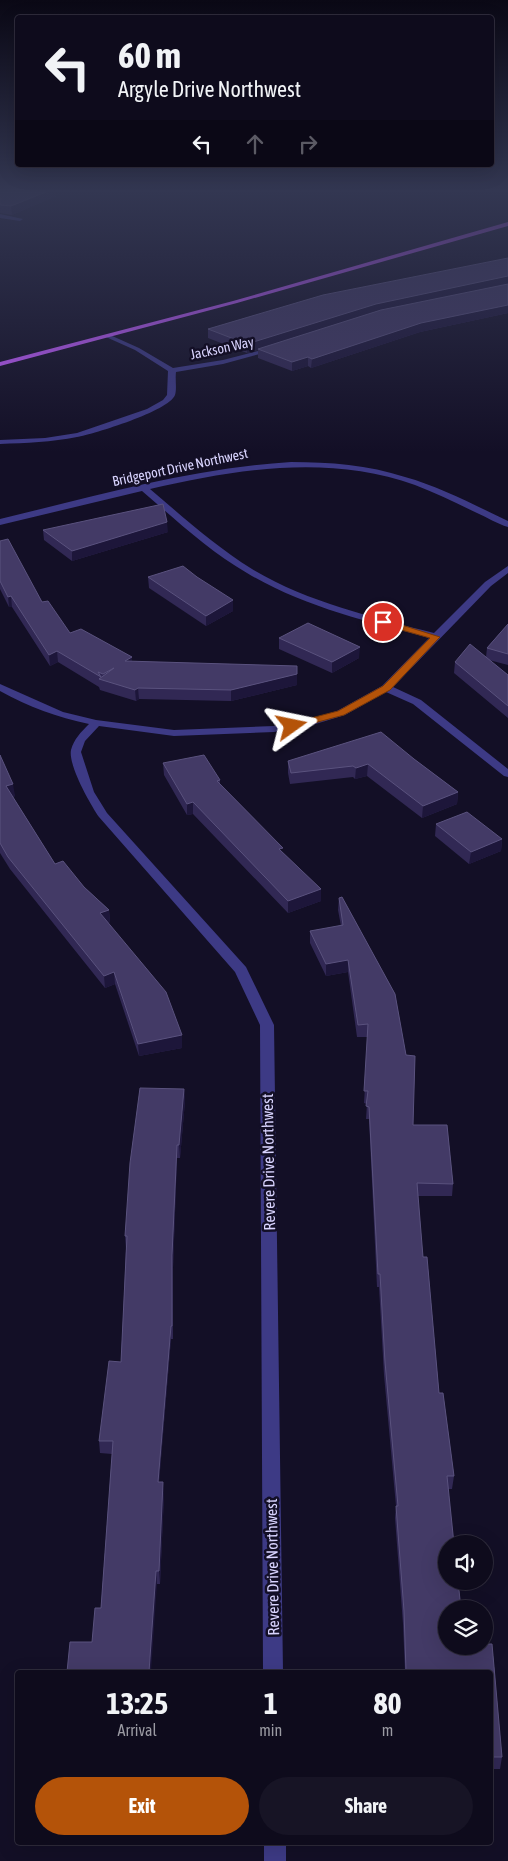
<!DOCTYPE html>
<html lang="en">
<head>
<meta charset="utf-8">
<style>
  body { margin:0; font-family:"Asap Condensed",sans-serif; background:#171425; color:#f1f3f6; height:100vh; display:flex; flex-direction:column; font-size:19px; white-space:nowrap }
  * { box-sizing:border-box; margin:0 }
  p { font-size:16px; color:#9b9ba3 }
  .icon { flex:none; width:28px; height:28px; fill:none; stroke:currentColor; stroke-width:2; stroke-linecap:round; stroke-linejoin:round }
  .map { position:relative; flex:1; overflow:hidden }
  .side { position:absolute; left:15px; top:1670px; width:478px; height:175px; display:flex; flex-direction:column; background:#0e0b1c; border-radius:5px; box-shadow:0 5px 20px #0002,0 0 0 1px #2e2b3b }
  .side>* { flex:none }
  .hud { position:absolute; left:15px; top:15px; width:479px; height:152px; border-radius:5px; box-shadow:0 5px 20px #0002,0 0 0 1px #2e2b3b; background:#0e0b1c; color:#f1f3f6; overflow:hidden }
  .fabs { position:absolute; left:438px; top:1535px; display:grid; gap:10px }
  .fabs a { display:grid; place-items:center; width:55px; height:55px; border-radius:50%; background:#0e0b1c; box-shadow:0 5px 20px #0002,0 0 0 1px #2e2b3b; font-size:25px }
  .pin { position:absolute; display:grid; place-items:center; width:42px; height:42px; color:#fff; margin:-21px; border:2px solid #fff; border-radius:50%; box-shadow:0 1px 5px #0007 }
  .me { position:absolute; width:55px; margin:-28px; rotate:78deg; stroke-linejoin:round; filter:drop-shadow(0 0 4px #0008) }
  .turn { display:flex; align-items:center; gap:18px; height:105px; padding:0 20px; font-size:22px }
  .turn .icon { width:65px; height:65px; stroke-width:2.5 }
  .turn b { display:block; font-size:35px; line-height:42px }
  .lanes { display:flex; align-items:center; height:48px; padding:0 20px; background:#0003; justify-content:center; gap:25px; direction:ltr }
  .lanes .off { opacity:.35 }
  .eta { display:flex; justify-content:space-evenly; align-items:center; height:85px; text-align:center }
  .eta b { font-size:30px; font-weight:700; line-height:35px }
  .action { display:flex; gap:10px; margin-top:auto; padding:10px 20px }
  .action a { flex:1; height:58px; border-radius:30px; background:#b45309; color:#fff; font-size:20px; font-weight:700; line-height:58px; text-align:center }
  .action a+a { background:#171425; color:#f1f3f6 }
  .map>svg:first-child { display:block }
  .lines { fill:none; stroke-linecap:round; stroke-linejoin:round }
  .minor { fill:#3d3a85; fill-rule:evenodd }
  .major { fill:#c25bff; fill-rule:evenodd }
  .wall { fill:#312854 }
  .shaded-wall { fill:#1d163a }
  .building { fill:#433a66; stroke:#5a527e }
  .route { fill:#b45309; stroke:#753606 }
  .labels { text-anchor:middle; stroke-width:5; stroke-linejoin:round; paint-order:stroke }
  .far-street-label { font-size:14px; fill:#d9d4ff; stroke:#130f26 }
  .street-label { font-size:16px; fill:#d9d4ff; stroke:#130f26 }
</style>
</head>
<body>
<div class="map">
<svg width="508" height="1861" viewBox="0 0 508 1861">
  <rect width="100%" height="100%" fill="#130f26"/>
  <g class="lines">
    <path class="minor" d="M0,214L23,219L20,221L0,218Z
      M106,335H110L139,348L173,368L223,360L274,347L278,349L223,364L176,372C175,379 177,389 175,395C169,411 94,434 77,437C52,442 26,443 0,444V440L45,438L77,433L147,409L163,400L167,395L168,371L135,350L106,337Z
      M291,462C330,462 368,465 405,477C441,487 474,505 508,521V527C497,524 487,517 477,513C456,503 436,493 415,485C328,454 237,469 150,489C183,517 215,546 252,569C307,602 372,617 434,633L485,582L508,566V573L491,586L393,687L421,700L508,769V777L504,776L413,704L386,692L345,715L309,726L274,732L174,736L99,726L85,741L81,752L94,792L107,813L246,967L274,1025L283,1672H263L260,1025L235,972L99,817C90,804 68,765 71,750C74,739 81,732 89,724C57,717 29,707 0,691V684L63,712L96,720L174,730L274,726L307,720L337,711L382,686L429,638C367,621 303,607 247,573C209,551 176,520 142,491L0,525V519C96,496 192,468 291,462Z
      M264,1842H286V1861H264Z"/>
    <path class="major" d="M508,222V226L237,303L0,366V362L233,301Z"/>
  </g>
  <path class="wall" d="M0,192L56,196L12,215L0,213Z
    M508,258V313L420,332L311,368L308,366L292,371L258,358V350L247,353L208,338V329Z
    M43,530L168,532L72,561L44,540Z
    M0,541L42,602L70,633L132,657V662L297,674V685L231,701L139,699L136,701L100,690L99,687L58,662L50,666L12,607H9L0,589Z
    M148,577L233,611L206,626L149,588Z
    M508,624V665L489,660L508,675V718L454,673L455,662L486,657L487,648Z
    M279,638L359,658L332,673L279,649Z
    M0,755L15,796L13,797L55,864L84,887L109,910L110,922L108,923L182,1048L139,1056L115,984L105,988L10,869L0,853Z
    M414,759L458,792L457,804L422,818L367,776L355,779L353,777L290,784L288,773V761Z
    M163,763L220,780V784L283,853L321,901L288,913L193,814L187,815L164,775Z
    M436,824L502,839L501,851L469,864L435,836Z
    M342,897L395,994L406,1055L415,1056L413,1125H447L453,1184L452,1196H418L423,1257H427L439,1393H443L454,1476L452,1489H448L454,1544H446V1581H458L461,1609H446V1646H484V1644H492L502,1757L500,1769H490V1672H392V1670L405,1671L403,1624L395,1518L396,1506L384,1375L379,1287H377L369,1119H366L367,1104L364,1103L368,1037H357L348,972L326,976L310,943V931L341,926L338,910L339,898Z
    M184,1089L185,1101L180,1158H177L173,1268V1339H171L159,1482L164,1495L160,1584H157L92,1642L101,1608L112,1454L100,1453L99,1441L121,1362L126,1249L125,1236Z"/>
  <path class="shaded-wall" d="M46,192H55L56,196L12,215L11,206Z
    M508,276V284L376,312L247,353V344L376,304Z
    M508,305V313L420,332L311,368L312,359L421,323Z
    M308,357V366L292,371V362Z
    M167,522L168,532L72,561V551Z
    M11,596L12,607H9L8,597Z
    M233,600V611L206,626V616Z
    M360,647L359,658L332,673V662Z
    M57,651L58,662L50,666L49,655Z
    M132,657V668L125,661Z
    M297,674V685L231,701V690Z
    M138,688L139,699L136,701L135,690Z
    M368,764L367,776L355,779L356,768Z
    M13,784L15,796L7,798L6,786Z
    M458,792L457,804L422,818L423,806Z
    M193,802V814L187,815V804Z
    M502,839L501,851L469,864L471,852Z
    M321,889V901L288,913V901Z
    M109,910L110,922L101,926L100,913Z
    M348,960V972L326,976V964Z
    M114,972L115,984L105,988L104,976Z
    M182,1035V1048L139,1056L138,1044Z
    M184,1089L185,1101L180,1158L179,1145Z
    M177,1145V1158L173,1268V1339L172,1255Z
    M171,1326V1339L158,1495V1482Z
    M163,1482L164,1495L160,1584L159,1571Z
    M156,1571L157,1584L151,1672H149Z"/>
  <path class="building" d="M0,192H46L11,206L0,205Z
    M508,258V276L376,304L247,344L208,329L323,295Z
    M508,284V305L421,323L312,359L308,357L292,362L258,349L381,310Z
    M163,504L167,522L72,551L43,530Z
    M8,539L42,602L48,601L70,633L81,629L132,657L125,661L297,666V674L231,690L138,688L135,690L99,679L114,668L103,674L98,672L101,677L57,651L49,655L11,596L8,597L0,581V541Z
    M183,566L197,577L233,600L206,616L148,577Z
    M308,623L360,647L332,662L279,638Z
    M508,624V654L487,648Z
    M470,644L508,675V706L455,662Z
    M381,732L414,759L458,792L423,806L368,764L356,768L353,766L291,773L288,761Z
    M0,755L13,784L6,786L55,864L63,861L84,887L109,910L100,913L166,992L182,1035L138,1044L114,972L104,976L8,857L0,843Z
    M204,755L220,780L217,781L283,848L279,849L321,889L288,901L193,802L187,804L163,763Z
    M467,812L502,839L471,852L436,824Z
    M342,897L395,994L406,1055L415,1056L413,1125H447L453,1184L417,1183L423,1257H427L439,1393H443L454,1476H447L454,1544H446V1581H458L461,1609H446V1646H484V1644H492L502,1757H490V1672H392V1670L406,1671L404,1611L396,1506H398L385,1362L380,1274H378L369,1107L366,1106L368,1091H364L368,1024L358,1025L348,960L326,964L310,931L343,925L339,898Z
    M140,1088L184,1089L179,1145H177L172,1255V1326H171L158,1482H163L159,1571H156L149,1672H67L70,1642H92L95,1608H101L113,1441H99L109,1361L121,1362L127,1236H125L130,1163Z"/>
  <linearGradient id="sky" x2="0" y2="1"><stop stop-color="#0a0815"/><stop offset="0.42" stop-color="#333752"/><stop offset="1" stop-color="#333752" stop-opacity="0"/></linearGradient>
  <rect width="508" height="452" fill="url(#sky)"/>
  <path class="route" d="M380,620H386L440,637L390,690L344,715L292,729L288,728V724L338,711L383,686L430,638L380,624Z"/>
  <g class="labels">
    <g class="far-street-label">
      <text transform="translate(222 348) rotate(-12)" y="5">Jackson Way</text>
      <text transform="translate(180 467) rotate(-12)" y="5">Bridgeport Drive Northwest</text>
    </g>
    <g class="street-label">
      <text transform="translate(268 1162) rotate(-91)" y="6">Revere Drive Northwest</text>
      <text transform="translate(272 1567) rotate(-91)" y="6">Revere Drive Northwest</text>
    </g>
  </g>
</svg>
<div class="fabs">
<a><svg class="icon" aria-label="sound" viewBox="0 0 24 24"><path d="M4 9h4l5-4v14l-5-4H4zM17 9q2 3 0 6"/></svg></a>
<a><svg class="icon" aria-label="layers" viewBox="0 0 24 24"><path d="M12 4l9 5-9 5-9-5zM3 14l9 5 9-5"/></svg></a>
</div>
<div class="pin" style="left:383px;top:622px;background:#d93025"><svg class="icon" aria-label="arrive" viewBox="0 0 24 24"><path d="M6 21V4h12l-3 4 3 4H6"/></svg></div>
<svg class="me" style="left:292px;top:726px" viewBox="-20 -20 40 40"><path d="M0-17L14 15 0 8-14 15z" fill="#b45309" stroke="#fff" stroke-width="4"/></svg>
<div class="hud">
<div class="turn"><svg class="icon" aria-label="left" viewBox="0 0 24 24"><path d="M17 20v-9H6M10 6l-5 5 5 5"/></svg><div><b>60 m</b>Argyle Drive Northwest</div></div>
<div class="lanes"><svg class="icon" aria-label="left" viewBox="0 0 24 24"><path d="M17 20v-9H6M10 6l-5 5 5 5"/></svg><svg class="icon off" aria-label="ahead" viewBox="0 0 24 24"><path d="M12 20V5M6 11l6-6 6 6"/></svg><svg class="icon off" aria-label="right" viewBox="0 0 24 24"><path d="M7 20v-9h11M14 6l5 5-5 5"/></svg></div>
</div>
<section class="side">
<div class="eta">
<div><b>13:25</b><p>Arrival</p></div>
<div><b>1</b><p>min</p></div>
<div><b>80</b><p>m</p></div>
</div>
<div class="action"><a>Exit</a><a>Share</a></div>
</section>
</div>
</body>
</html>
